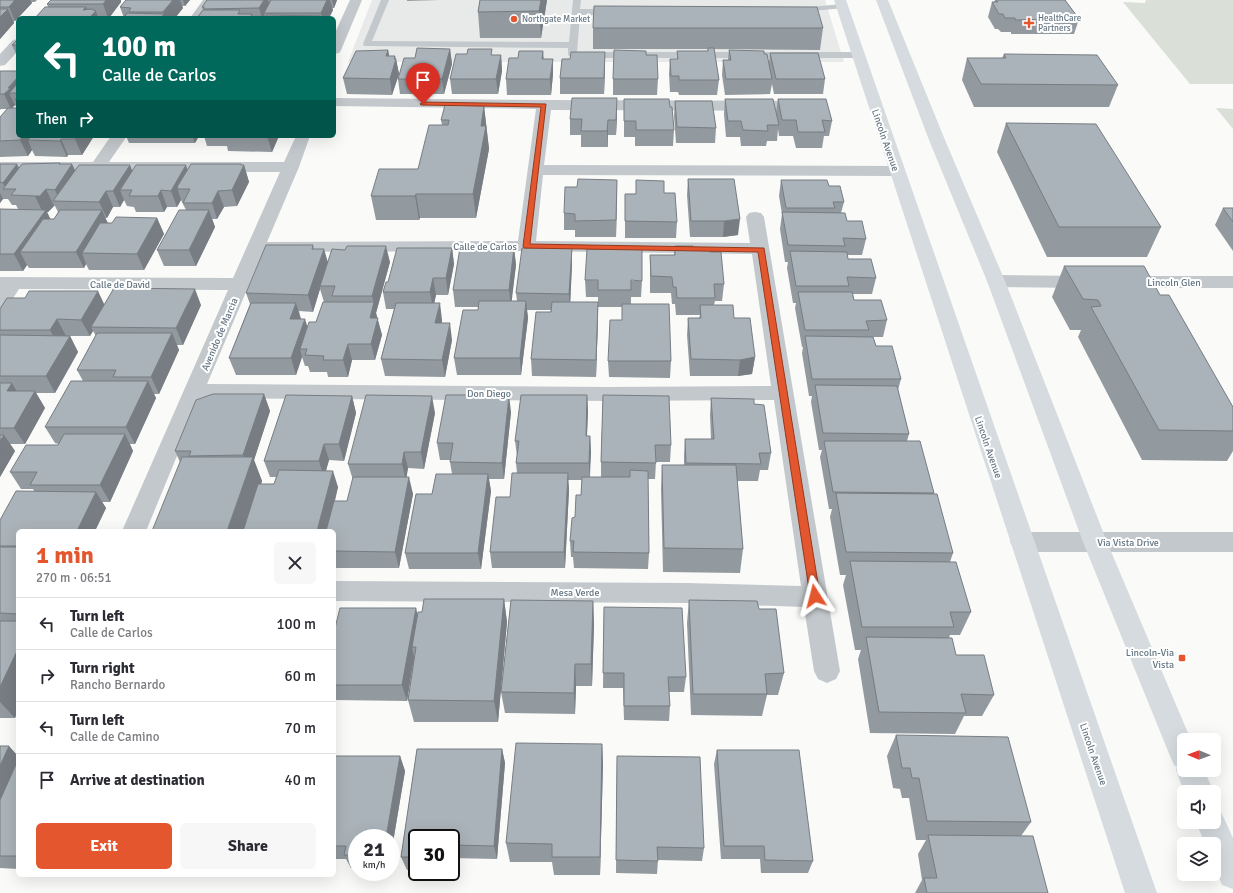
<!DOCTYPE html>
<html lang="en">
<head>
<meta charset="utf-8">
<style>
  body { margin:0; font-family:Signika,sans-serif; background:#f7f7f7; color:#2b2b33; height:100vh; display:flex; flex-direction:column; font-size:15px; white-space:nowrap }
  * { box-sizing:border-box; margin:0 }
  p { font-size:13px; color:#7c7c81 }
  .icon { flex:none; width:22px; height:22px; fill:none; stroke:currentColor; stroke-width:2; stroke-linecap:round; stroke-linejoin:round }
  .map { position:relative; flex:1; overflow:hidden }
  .drawer { position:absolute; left:16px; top:529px; width:320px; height:348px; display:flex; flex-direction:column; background:#fff; border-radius:6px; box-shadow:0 4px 16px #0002 }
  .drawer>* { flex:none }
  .banner { position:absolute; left:16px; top:16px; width:320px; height:122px; border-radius:6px; box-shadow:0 4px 16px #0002; background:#00695c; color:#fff; overflow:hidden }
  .needle { width:26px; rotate:271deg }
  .tools { position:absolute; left:1177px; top:733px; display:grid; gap:8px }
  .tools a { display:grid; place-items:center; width:44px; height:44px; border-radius:6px; background:#fff; box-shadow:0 4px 16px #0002; font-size:20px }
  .speed { position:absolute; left:348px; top:829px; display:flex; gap:8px; font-size:20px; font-weight:700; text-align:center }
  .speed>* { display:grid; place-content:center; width:52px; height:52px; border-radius:50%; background:#fff; box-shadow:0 4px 16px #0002; line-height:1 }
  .speed small { font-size:10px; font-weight:400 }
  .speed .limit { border:2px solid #111; border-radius:6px; background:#fff; color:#111 }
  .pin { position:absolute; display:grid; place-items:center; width:34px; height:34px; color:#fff; margin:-41px -17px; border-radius:50% 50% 50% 0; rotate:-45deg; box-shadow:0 0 4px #0007 }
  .pin .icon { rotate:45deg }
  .me { position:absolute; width:44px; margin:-22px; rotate:351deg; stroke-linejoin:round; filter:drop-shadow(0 0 3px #0008) }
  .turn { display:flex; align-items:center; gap:14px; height:84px; padding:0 20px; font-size:18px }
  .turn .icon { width:52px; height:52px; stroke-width:2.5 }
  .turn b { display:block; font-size:28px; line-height:34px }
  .then { display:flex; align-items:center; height:38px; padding:0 20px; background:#0003; gap:8px; font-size:15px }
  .round { display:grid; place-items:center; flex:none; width:42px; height:42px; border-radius:6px; background:#f7f7f7 }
  .overview { display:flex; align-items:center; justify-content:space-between; height:68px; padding:0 20px }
  h1 { font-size:24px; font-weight:700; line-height:30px; color:#e4572e }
  .button { display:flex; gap:8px; margin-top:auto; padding:8px 20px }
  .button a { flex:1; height:46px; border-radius:6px; background:#e4572e; color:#fff; font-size:16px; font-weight:700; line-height:46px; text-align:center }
  .button a+a { background:#f7f7f7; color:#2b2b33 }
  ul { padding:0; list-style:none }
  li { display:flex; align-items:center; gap:12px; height:52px; padding:0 20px; border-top:1px solid #e1e1e2 }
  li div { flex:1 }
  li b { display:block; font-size:15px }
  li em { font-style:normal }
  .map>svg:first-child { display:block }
  .built { fill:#e8e9e9 }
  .green { fill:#dadfd7 }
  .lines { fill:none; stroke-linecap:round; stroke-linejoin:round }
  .service { fill:#c3c8cc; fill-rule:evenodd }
  .minor { fill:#c3c8cc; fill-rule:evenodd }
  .primary { fill:#d6dbdf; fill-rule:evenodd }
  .wall { fill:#929a9f; fill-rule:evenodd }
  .shaded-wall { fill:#777d82 }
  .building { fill:#aab3b9; stroke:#777d82 }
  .route { fill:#e4572e; stroke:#94391e }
  .poi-dot { fill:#e4572e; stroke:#fff; stroke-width:1.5 }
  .labels { text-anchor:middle; stroke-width:4; stroke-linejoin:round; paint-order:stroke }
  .far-poi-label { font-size:9px; fill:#657683; stroke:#fff; text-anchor:start }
  .street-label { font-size:10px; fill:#657683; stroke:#fff }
  .poi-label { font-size:10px; fill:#657683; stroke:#fff; text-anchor:end }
</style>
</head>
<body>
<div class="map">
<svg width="1233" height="893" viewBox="0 0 1233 893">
  <rect width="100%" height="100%" fill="#fafaf8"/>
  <path class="built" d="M372,0H825L844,62H348Z"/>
  <path class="green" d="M1146,0H1233V84H1190L1123,2L1145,3Z
    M1216,108L1233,109V129Z"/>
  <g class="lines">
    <path class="service" d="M381,0H389L372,41L569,42L573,0H581L580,9H613L617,12L613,15H580L577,52H858L862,55L858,58H572L568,55V48L364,46L363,44Z
      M842,4L846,6L845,8L800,12L796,10L800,8Z"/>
    <path class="minor" d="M203,0H215L204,18H190Z
      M350,0H362L341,50L339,53L334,54V35Z
      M18,39V51L5,65L0,66V54L13,40Z
      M334,98L544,100L807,101L812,103L815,106L812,109L807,111L551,110L544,165L897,166L903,168L905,171L903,174L897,176L543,175L536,241L750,243L746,217L749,213L755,212L761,213L764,217L840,671L836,679L827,683L818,679L814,671L804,607L687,603L334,601V581L687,583L801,586L774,400L607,401L201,398L146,531H122L228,290L19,289L7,308L0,310V277L233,278L280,172H0V162H93L111,136H127L109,162H284L296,136H310L299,167L267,242L518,241L536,109L334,106ZM526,251L752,254L771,386L607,387L207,384L263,252Z
      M996,275L1088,276L1095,278L1097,282L1095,286L1088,288L996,287L989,285L987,281L989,277Z
      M1124,276H1233V288H1124L1117,286L1115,282L1117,278Z
      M1022,532H1233V552H1022L1014,549L1010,542L1014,535Z"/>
    <path class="primary" d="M834,0H846L1157,893H1125Z
      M876,0H888L945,140L1005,281L1107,542L1191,740H1184V770H1204L1214,792H1184L1176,770L1177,767L1174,765L1170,756L1083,542L987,281L929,140Z
      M1214,809L1221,812L1233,838V889L1222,885L1214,865V844H1205L1196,822H1214Z"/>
  </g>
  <path class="wall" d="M0,0H37L35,2H31L32,3L15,21H14V23L0,39Z
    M126,0H190L185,6H182L183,8L175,18H124L120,7Z
    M207,0H337L334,8H332L333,10L329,18H197L203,10L202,7Z
    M407,0H439L407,1Z
    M480,0H547L541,38H480L478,12Z
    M995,0H1065L1079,19L1074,34H1011V32H1001L998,29H995L988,17L992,2H994Z
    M121,2L109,18H35L48,7L47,4Z
    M593,28H823L820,50L714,49L719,80L717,95H679L678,92H670L669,74L670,59H677V51H707L708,49H593Z
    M18,39V58L12,45Z
    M450,49L452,64L444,94H400L398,79L415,58Z
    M388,50L389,56H395V59H396L399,74L392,95L347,94L343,78Z
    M729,50L764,54L769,62L770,53L825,79L823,94H774L772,84L770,94L725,95L722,75L723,60H728Z
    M543,51L544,59H553V74L551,95H507L506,79L518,58Z
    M1004,54L1118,85L1109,107H974L962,80L967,58H1002Z
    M493,55H501L502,71L498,94H452L450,79Z
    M646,55L658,79L657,95H613V79Z
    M570,59L605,67L604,94H560V78Z
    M0,71L18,77V108H17L15,105L12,108L94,136L82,155H68L67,157L35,156L32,150L28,156L0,157V118L7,109H1L0,110Z
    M624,99L670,107L674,130L673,146H635V137H624Z
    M725,99L776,112L778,99L832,121L829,136H824L822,148H796L793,136H779L778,129L777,141H767L766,146H741L740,137H726L724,114Z
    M675,101L716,128L715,143H676L674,116Z
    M484,106L489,149L476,218H420L419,220H376L371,196L418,169L442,125L441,120Z
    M617,114L616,135H608V147H581V135H570V119Z
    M1006,123L1161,227L1147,257H1047L997,152Z
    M126,136H199L195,143H129Z
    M204,136H279L272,152L228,151L227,146H207Z
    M60,163V164L75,170L132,171L188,170L244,165L249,182L237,206L224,207L217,219H212L215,227L196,266H164L157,250L186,210L181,200L177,207H167L164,212H136L134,207L127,206L124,200L120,207H113L107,218H105L108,223H112L157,218L164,234L144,270H89L86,264L84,268H29L27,265L23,271H0V209H18L16,205H12L8,199H3L0,203V164L20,168ZM54,206H55L58,212L54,219H50L47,212H48Z
    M688,179L738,235L723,237H690L687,195Z
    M617,180L616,237H575V230H564V213L577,187Z
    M781,180L829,186L844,202L841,213L847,221L866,239L862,255H847L848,259L876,278L872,294H853L854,300L887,320L883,337H873L876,346L901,379L898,390L909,434L907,441L934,493L933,494L953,553L950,562L971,612L960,635H950L949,638L956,655L994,695L982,716H964L955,734L870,733L858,659L861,650H855L843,585L846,575H840L830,517L832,509H829L820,457L822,450H819L811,402L812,396H809L802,353L803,347H802L795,308L796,303H793L787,268L788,262H785L780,229L782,214L779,196Z
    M664,193L677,222L676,238H625V194Z
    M1223,208H1233V251L1215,225Z
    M313,245L314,249L328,262H390L376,313L382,335L375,360H352L348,377H328L327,372H310L308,366H305L302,357L296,375H236L229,358L250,304L246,293ZM320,289L324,302L316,322L307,327L301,319L299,311L313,312Z
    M675,246L710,252L724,284L722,301H715L714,305L734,318L755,357L752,374L738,376H690L687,335L688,318H699L700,315H676L675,304H672L671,293H650V255H674Z
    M452,248L454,264L448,295H436L434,303L442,320V323L452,340L445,377L385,376L381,359L394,309H386L383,292L388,282Z
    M514,248L516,265L511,301H517L516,293L572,248V264L570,302H598V297H586L585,280L642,281L641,297H631V304L671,361L670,378L609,377L608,361L622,320V307H598V319L596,377L532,376L531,359L551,310H527L528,318L521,375H457L454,358L478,310V307H455L453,290Z
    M1064,266L1233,407V451L1227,461L1142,460L1078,337L1081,330H1070L1052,297Z
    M104,305H201L183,345H177L179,350L159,394H154L156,398L135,444H130L133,451L110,502H102L106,508L95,531H18V711L15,718H0V520L34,491L33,489H21L10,472L58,445L59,444L55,443L45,427L83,381L77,370L96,336L93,331L90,336H70L78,352L55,393H36L45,408L25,444H10L15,451L0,477V309Z
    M264,394L270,411L254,460L262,481L261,484H274L276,477H270L264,461L352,396L356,413L344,461L329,460L326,470L338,487L335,501H347L353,480L348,464L435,413L424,469L408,468L406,477L413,494L399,568H334V531L180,462L175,451Z
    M587,395L588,412L587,436H590L591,453L590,477H601V462L603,395L671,445L670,462H656L655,479H648L649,553L648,569L574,568L573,557H571L570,541L575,517L581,495L582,480H568L569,490L565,568H492L490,552L510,497L517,473L516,463L517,456L515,441Z
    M711,398L754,404L771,453L768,470H760L758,481H737L743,549L740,573L663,572L661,489L662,465H684V455L685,439H711L710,415Z
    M511,412L504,479H489L491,491L481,569H409L405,553L432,494L452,474L450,462V460H440L437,443Z
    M504,599L507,622L498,722H414L408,700L414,657L407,701L334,700V632L417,615L422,612Z
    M689,600L759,609L784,673L778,695H767L762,716L691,715L687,623Z
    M593,601L594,624L592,686H576L575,714L505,713L501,692Z
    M604,607L686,677L684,692H669L670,706L669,721L624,720L623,688H603Z
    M896,735L1031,822L1021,836L1048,893H915L922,880L918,854L926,840H916L909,798H902L900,789L893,788L887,756Z
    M602,744L603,764L600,875H554L552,862H510L506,843Z
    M0,746L18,756V869L0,868Z
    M417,749H502L505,763L497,859L451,858V838H417V870H407L401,857Z
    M717,750L813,861L808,873H761L760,859H721L714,764Z
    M334,756H400L405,771L391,854V838H357V868H351L346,859H334Z
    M617,756L704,848L702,861L658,860L657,874L616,873Z"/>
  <path class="shaded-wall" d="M15,0H30L32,3L15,21L9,7Z
    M106,0H121V2L109,18H108L103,4Z
    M173,0H180L183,8L175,18H161L164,14L163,12Z
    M183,0H190L185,6Z
    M264,0H268L271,9L264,13L265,18H262L259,8Z
    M327,0H330L333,10L329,18H322L321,13Z
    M332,0H337L334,8Z
    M541,0H547L541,38L539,11Z
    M86,7L90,17L96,11L98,18H86L83,10Z
    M8,9L14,23L0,39V17Z
    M252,14L253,18H250Z
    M450,49L452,64L444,94L442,79Z
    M388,50L391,65L386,56Z
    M605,52V67L604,94V78Z
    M501,55L502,71L498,94L496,79Z
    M395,56L396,60V59L399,74L392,95L390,79Z
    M553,59V74L551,95L550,79Z
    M18,77V93H9L15,105L11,109L4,94Z
    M617,98V114L616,135V120Z
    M484,106L489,149L476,218L473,194L481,126Z
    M608,120V147L607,131Z
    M23,136H43L28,140L32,150L28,156L20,140Z
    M77,136H94L82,155L75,139Z
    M192,136H199L195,143Z
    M267,136H279L272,152Z
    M61,139L68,155L67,157L60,141Z
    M60,163L65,175L72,164L80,180L60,201L55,190L59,164Z
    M17,164L25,180L16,189H6L3,183Z
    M241,164L242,168L244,165L249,182L237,206L232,190Z
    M130,165L136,181L120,190L124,200L120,207L113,191Z
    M186,165L191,181L177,187L181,200L177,207L171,191Z
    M617,180V196L616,237V220Z
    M46,189L54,206L48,212H47L54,226L20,252L27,265L23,271L14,254L43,213L35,196Z
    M161,190L167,207L164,212L158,196Z
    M106,191L113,207L107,218L99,202Z
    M218,191L224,207L217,219L212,203Z
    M0,193L3,199L0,203Z
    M416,194L420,218L419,220L415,196Z
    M102,210L109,226L82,253L86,264L84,268L76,252Z
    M209,210L215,227L196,266L189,250Z
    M157,218L164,234L144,270L137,254Z
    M740,219L738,235L723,237L724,221Z
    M386,246L390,262L376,313L382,335L375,360L371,344L370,318L374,303L372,296Z
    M452,248L454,264L448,295L446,278Z
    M514,248L516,265L511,307L509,290Z
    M572,248V264L570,310L569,294Z
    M324,249L329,266L320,286V289L313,312L308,295Z
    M433,278L436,295L433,309L430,292Z
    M195,289L201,305L183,345L176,328Z
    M98,291L106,308L91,327L93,331L90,336L81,320Z
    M526,301L528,318L521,375L520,358Z
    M598,302V319L596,377V360Z
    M296,303L301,320L290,319Z
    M440,303L442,320L438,340L435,323Z
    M57,319L66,336L59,347L50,330Z
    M305,319L310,335L300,349L302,357L296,375L291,358Z
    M450,323L452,340L445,377L442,360Z
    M172,333L179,350L159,394L151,377Z
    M70,336L78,352L55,393L46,376Z
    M348,344L352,360L348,377L343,360Z
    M755,357L752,374L738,376L740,360Z
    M148,381L156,398L135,444L126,427Z
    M12,383L22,400L7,391Z
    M35,391L45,408L25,444L14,428Z
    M264,394L270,411L254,460L262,481L246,531H227L249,469L243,455Z
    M509,395L511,412L504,479L502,463Z
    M587,395L588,412L586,453V436Z
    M352,396L356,413L344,461L339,444Z
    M432,396L435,413L424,469L421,452Z
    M125,434L133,451L110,502L100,485Z
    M4,435L15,451L0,477V441Z
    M590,436L591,453L589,480V463Z
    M324,444L329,460L324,478L319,461Z
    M404,452L408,468L406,481L402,464Z
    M333,471L338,487L327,531H317Z
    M568,473L569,490L565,568L564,552Z
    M488,474L491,491L481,569L478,553Z
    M409,477L413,494L399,568L395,552Z
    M96,492L106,508L95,531H77Z
    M504,599L507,622L498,722L494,701Z
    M593,601L594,624L592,686L591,664Z
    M416,608L420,624L412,647L414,657L407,701L402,685Z
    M18,649V711L15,718L0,702V687Z
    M575,664L576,686L575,714L574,693Z
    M602,744L603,764L600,875V857Z
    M9,746L18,756V772L0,812V766Z
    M502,749L505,763L497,859L494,846Z
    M400,756L405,771L391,854V838H386Z"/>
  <path class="building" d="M0,0H15L9,7H0Z
    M51,0H106L103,4H47Z
    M126,0H173L163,12H131L129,11L131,8L120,7Z
    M207,0H264L259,8L204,9V7H202Z
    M271,0H327L321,13H264Z
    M480,0H541L539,11L478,12Z
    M996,0H1065L1079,19L1015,20V18H1005L1003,14H999L992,2H998Z
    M594,6L817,7L823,28H593Z
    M45,7H86L83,10L91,9L96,11L89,18H35Z
    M0,9H8L0,17Z
    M203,10H240L238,14H252L250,18H197Z
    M127,13L164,14L161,18H162H109H124Z
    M267,15L320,16L319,18H266Z
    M18,39V45H12Z
    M417,48L450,49L442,79H398L404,58H415Z
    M708,48H714L719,80H679V76H671L670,59H678L677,51H708Z
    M468,49H492L491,55H501L496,79H450L456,54H467Z
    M388,50L386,56H395L394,59H396L390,79L343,78L356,51Z
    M614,50L646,51V55H657L658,79H613Z
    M729,50L764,51V54H767L772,79H726L723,60H731Z
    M519,51H543L542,59H553L550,79H506L509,58H518Z
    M571,52H605L604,78H560L562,59H570Z
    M770,53H818L825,79H776Z
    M1004,54L1097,55L1118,85L981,84L967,58H1006Z
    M0,71H18V77L8,88H11L4,94H0Z
    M18,83V93H9Z
    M18,96V100H15Z
    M572,98H617L616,120H608L607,131H581L582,119H570Z
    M624,99H669L670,107H672L674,130H636V121H624Z
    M725,99H773L779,125H767L768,131L743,130L741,121H728Z
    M778,99H826L832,121L822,120L825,132H798L796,120H782Z
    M675,101H712L716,128L677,127Z
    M445,105L484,106L481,126H486L473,194H416L415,196H371L379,169H418L429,125H448L449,120H441Z
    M8,108H18V136H23L20,140L0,141V117Z
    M1006,123L1096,124L1161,227H1059Z
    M31,136H77L75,139H61L60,141L28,140Z
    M60,163L59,164H72L55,190L46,189L40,196H35L11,195L16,189H3L22,164Z
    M0,164H17L3,183L0,182Z
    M191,164H241V165H244L232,190L218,191L212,203H183L190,189H177L178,187H177Z
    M79,165H130L113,191H106L99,202L53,201Z
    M136,165H186L171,191L161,190L158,196H129L132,190H120Z
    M578,179L617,180L616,220L575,221V214L564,213L565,187H577Z
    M688,179H734L740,219L724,221H691Z
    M636,180L664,181V193H675L677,222L625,221V194H636Z
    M781,180H827L829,186H840L844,202H833L835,208H786Z
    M1223,208H1233V222Z
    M0,209L46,210L14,254H0Z
    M60,210H102L76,252H20L43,219H54Z
    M179,210H209L189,250H157Z
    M782,212L845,213L847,221H862L866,239L843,238L845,246L788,245Z
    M116,217L157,218L137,254L82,253L100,223H112Z
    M266,245H313L312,249H324L308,295L246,293Z
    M347,246H386L372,296H332L335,286H320L332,249L345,250Z
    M675,246H693V250H710V252H721L724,284H714L715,298H677L676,287H673L672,277L651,276L650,255H675Z
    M397,248H452L446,278H433L430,292H383L386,282H388Z
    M460,248H514L509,290H453Z
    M522,248H572L569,294L516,293Z
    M587,249H642V281L631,280V290H598V280H585Z
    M790,251L847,252L848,259H871L876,278L847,277L849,286H796Z
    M1064,266H1144L1160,295H1169L1233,407V431L1159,430L1091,307L1101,306L1098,300L1083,299Z
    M114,288L195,289L176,328L91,327Z
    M29,291H98L81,320L57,319L50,330H0V309L7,298H25Z
    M798,292H852L854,300H881L887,320L866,321L869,330H805Z
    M479,301H526L520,358H454L463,310H478Z
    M323,302H374L370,318H378L371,344H348L343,360H323L324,356L305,355L307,349H300L309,322H316Z
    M552,302H598L596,360L531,359L536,312H551Z
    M251,303H296L290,319H305L291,358H229Z
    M396,303H440L435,323H450L442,360L381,359Z
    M622,304H669L671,361H608L610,320H622Z
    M700,305H733L734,318H750L755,357L740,360L691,359L688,318H701Z
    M97,333H172L151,377H113L116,370H77Z
    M0,335L70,336L46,376H0Z
    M805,336L873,337L876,346H892L901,379H812Z
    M71,381H148L126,427H45Z
    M0,383H12L7,391H35L14,428H0Z
    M815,385L897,386L909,434L823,433Z
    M213,394H264L243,455L189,456L191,451H175L196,400Z
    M286,395L352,396L339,444H324L319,461H264Z
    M366,395L432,396L421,452H404L402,464H348Z
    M446,395H509L502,463L450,462L453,443H437Z
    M521,395H587L586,436H590L589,463H516L519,441H515Z
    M603,395L669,396L671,445H655L656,463L601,462Z
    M711,398L754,399V404L764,405L771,453H759L761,464L686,463L685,439H714Z
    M64,434H125L100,485H30L37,472H10L26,445H58Z
    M0,435H4L0,441Z
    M824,441H920L934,493L833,492Z
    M182,457H253L227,531H152Z
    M662,465H736L743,549L664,548Z
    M279,470L333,471L317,531H243L258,484H274Z
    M630,470L648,471L649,553L573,552L574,541H570L572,518L575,517L576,495H581L582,477H630Z
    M512,473H568L564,552H490L496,497H510Z
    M436,474H488L478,553H405L416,494H432Z
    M353,477H409L395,552L334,551V531H326L334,501H347Z
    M16,491L96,492L77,531H18V546H0V520Z
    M836,493L937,494L953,553L846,552Z
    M0,547H18V614L0,613Z
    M850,561L956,562L971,612H950L954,627H862Z
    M424,599H504L494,701L408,700L416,647H412L418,612H422Z
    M511,600L593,601L591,664H575L574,693L501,692Z
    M689,600L757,601L759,609H776L784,673L765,674L767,694H693Z
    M604,607L682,608L686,677H668L670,706H624V673H603Z
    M340,608H416L402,685H334V632Z
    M0,621H18V649L0,687Z
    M866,637L952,638L956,655H984L994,695L961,694L966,713L879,712Z
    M896,735L1008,737L1031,822L927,821L919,778H912L910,768H902Z
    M516,743L602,744L600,857H552V844L506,843Z
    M0,746H9L0,766Z
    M417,749H502L494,846L451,845V838H417V857H401Z
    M717,750H799L813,861L765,860L764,846H724Z
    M334,756H400L386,838H357V855H344L346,846H334Z
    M617,756L700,757L704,848L657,847L658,861L616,860Z
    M18,760V856H0V800Z
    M928,835L1033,836L1048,893H927L924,878H937Z"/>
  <path class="route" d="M423,102L546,104L530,244L764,248L820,596L819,600L815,601L812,600L810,596L758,252L524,248L523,246L541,107L421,105L420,104Z"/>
  <g class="poi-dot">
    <circle cx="514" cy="19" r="4"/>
    <path d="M1027 17h4v4h4v4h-4v4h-4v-4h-4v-4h4z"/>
    <rect x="1178" y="654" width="8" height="8" rx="2"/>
  </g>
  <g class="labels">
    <g class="far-poi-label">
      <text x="1038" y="21">HealthCare<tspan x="1038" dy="10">Partners</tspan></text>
      <text x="522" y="22">Northgate Market</text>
    </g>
    <g class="street-label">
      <text transform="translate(886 140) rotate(71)" y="4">Lincoln Avenue</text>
      <text x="485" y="250">Calle de Carlos</text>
      <text x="1174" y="286">Lincoln Glen</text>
      <text x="120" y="288">Calle de David</text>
      <text transform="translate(219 334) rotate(-67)" y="4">Avenido de Marcia</text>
      <text x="489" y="397">Don Diego</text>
      <text transform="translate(989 447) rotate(71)" y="4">Lincoln Avenue</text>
      <text x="1128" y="546">Via Vista Drive</text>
      <text x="575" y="596">Mesa Verde</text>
      <text transform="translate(1094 754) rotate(71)" y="4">Lincoln Avenue</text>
    </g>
    <g class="poi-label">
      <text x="1174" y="656">Lincoln-Via<tspan x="1174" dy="12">Vista</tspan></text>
    </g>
  </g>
</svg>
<div class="tools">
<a><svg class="needle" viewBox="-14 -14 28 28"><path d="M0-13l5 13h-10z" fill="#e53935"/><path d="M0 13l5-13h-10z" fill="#7c7c81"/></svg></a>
<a><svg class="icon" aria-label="sound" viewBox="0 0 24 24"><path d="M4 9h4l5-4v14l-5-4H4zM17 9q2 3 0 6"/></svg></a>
<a><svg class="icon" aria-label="layers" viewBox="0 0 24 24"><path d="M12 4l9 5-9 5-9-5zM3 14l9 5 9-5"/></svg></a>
</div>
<div class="speed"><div>21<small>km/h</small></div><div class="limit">30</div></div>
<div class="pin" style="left:423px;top:104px;background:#d93025"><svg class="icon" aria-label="arrive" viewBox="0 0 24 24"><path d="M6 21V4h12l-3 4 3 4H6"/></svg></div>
<svg class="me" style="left:815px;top:596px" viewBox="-20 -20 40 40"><path d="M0-17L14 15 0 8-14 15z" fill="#e4572e" stroke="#fff" stroke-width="4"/></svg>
<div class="banner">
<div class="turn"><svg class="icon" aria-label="left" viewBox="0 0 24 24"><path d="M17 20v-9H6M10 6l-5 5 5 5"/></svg><div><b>100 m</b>Calle de Carlos</div></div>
<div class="then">Then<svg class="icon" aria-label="right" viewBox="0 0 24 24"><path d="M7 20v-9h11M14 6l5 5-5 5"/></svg></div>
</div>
<section class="drawer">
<div class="overview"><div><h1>1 min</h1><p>270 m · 06:51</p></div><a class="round"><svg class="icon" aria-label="close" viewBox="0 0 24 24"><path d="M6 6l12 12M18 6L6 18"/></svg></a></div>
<ul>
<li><svg class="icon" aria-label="left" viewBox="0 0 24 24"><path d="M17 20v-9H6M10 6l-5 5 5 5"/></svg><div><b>Turn left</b><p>Calle de Carlos</p></div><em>100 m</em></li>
<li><svg class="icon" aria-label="right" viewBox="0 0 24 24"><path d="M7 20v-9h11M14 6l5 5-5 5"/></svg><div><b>Turn right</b><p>Rancho Bernardo</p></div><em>60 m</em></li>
<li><svg class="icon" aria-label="left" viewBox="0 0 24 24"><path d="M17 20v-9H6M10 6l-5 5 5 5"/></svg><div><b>Turn left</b><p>Calle de Camino</p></div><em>70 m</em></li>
<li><svg class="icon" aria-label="arrive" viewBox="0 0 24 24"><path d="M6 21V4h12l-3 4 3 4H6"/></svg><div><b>Arrive at destination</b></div><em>40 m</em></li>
</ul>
<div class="button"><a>Exit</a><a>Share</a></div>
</section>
</div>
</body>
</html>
